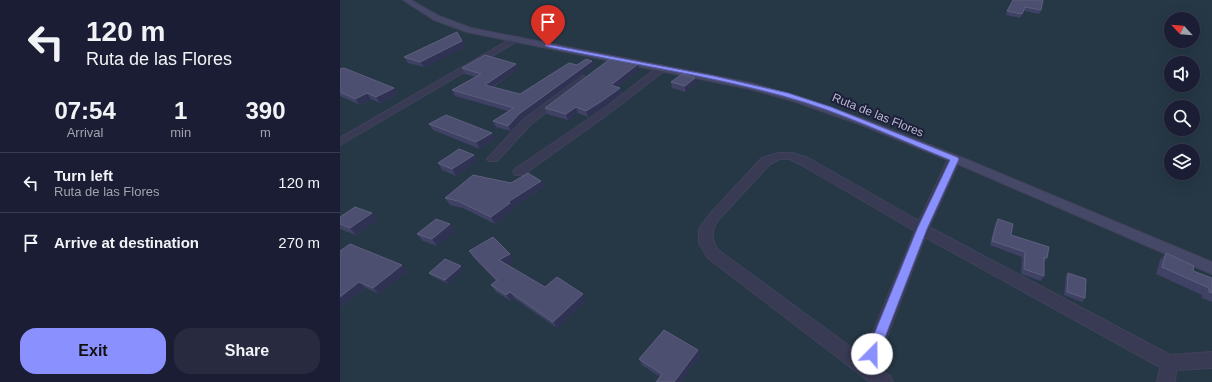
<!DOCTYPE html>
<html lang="en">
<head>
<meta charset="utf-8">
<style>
  body { margin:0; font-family:Helvetica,sans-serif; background:#282a40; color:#f1f3f6; height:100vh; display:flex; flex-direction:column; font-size:15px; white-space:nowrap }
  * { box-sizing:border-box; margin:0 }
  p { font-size:13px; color:#a0a2ac }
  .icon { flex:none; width:22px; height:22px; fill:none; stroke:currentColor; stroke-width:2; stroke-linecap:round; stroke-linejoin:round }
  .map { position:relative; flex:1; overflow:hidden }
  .side { display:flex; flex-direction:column; background:#1b1d34; width:340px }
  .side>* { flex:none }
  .banner { background:#1b1d34; color:#f1f3f6; overflow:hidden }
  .needle { width:26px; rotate:296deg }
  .controls { position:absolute; left:824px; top:12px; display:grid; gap:8px }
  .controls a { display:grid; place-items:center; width:36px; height:36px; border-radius:50%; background:#1b1d34; box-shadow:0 4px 16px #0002,0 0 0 1px #393b4f; font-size:20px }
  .pin { position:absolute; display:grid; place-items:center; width:34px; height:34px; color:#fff; margin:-41px -17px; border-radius:50% 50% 50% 0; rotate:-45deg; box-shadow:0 0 4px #0007 }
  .pin .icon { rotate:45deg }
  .me { position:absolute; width:44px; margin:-22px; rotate:22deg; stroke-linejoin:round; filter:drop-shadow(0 0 3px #0008) }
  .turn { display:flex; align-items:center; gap:14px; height:84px; padding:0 20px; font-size:18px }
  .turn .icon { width:52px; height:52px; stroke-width:2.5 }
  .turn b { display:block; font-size:28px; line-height:34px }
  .eta { display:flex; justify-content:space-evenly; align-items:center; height:68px; text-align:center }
  .eta b { font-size:24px; font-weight:700; line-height:28px }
  .primary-button { display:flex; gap:8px; margin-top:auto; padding:8px 20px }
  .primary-button a { flex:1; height:46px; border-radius:16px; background:#8b90ff; color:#111; font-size:16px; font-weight:700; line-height:46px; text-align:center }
  .primary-button a+a { background:#282a40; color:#f1f3f6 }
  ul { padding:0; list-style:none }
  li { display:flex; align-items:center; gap:12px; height:60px; padding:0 20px; border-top:1px solid #393b4f }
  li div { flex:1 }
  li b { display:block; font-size:15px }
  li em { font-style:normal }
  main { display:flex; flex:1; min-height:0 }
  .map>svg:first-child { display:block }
  .green { fill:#263846; fill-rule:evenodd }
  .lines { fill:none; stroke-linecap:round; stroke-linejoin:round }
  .street-casing { stroke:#40425b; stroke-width:2 }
  .secondary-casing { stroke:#40425b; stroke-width:2 }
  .street { fill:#393b55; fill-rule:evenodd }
  .secondary { fill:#464868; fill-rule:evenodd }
  .wall { fill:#3f4264 }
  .shaded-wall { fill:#2f3253 }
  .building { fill:#4c4f6f; stroke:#5d5f7e }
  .route { fill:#8b90ff; stroke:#5a5ea6 }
  .labels { text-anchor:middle; stroke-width:4; stroke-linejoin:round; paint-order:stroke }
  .street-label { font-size:12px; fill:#b7b8ce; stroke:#1d1f3a }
</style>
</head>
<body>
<main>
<section class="side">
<div class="banner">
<div class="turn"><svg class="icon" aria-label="left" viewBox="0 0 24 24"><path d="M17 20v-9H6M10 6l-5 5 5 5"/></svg><div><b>120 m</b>Ruta de las Flores</div></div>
</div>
<div class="eta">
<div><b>07:54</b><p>Arrival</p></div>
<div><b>1</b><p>min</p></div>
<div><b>390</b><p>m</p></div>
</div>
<ul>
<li><svg class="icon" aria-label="left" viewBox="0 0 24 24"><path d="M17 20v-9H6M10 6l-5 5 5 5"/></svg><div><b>Turn left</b><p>Ruta de las Flores</p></div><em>120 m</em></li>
<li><svg class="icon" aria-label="arrive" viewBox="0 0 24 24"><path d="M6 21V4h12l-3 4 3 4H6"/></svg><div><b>Arrive at destination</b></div><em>270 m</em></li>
</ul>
<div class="primary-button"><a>Exit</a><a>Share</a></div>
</section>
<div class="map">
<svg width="872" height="382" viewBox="0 0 872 382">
  <rect width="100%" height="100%" fill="#242746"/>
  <path class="green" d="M0,0H872V382H0ZM831,19H853V41H831ZM831,63H853V85H831ZM831,107H853V129H831ZM831,151H853V173H831Z"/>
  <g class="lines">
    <defs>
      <path id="street" d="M174,37H180L181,39L0,145V138Z
        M322,65L326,68L325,70L271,112L183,175H175L173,172L175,169L265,108L319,66Z
        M243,76L246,77L247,79L246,81L190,125L157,161H149L147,159L149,157L182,121L240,77Z
        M438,153H452L468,158L579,221L608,159L610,157H618L620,159L589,227L830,355L872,352V368L836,370L835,382H817L820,367L585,237L536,366L550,376L553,382H530L368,258L359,243V229L361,226L370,214L422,158ZM440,159H450L460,164L575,231L523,356L378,250C371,239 371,231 378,220L430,164Z"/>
      <path id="secondary" d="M63,0H71L99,16L131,28L411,83L459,97L526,120L628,160L872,262V274L620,165L519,124L453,101L410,89L127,32L94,20Z"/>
    </defs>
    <use href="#street" class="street-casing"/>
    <use href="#secondary" class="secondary-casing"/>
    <use href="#street" class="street"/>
    <use href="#secondary" class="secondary"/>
  </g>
  <path class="wall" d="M673,0L701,10L699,14L684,11L680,18L666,15L667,11Z
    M125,47L84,67L68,63L64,57Z
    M252,61L254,66L181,120L171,131L156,127L153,121L168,111L115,96L112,90L136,77L125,74L122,68L176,64L178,69L153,87L180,94L237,65Z
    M0,69L54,88L58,94L40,103L31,99L20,105L0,96Z
    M299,70L277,87L280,88L281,94L264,107L248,117L238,113L228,120L207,114L205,108Z
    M331,82L356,84L345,92L332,88Z
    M89,124L155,139L140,149L93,130Z
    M134,155L137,161L116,176L102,170L98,163Z
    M201,181L204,187L173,207L174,210L155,224L123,208L110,205L105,198L171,183Z
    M0,217L38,219L16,235L0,229Z
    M658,219L671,235L707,258L704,263V276L701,281L681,274L682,257L650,245L655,224Z
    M110,224L115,231L97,246L83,241L77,234Z
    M0,251L68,271L39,294L26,288L0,308Z
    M129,251L170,254L174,260L167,265L205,287L246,301L217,328L174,298L171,301L156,292L151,285L156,281L134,258Z
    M826,253L853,271L872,278V302L862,298V295L816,274L820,260Z
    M123,270L108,284L92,276L89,273Z
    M728,273L745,298L742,302L724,295L726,276Z
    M358,350L360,356L340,382H316L320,377L302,365L299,359Z"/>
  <path class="shaded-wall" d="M122,41L125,47L84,67L80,62Z
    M252,61L254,66L181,120L171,131L168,126L179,114Z
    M176,64L178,69L147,90L145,85Z
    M298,64L299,70L272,91L271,85Z
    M355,78L356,84L345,92V86Z
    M54,88L58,94L40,103L36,97Z
    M280,88L281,94L264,107L248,117L246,111Z
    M27,93L31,99L20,105L15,99Z
    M236,107L238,113L228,120L226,114Z
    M152,133L155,139L140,149L136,142Z
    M134,155L137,161L116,176L112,169Z
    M201,181L204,187L173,207L174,210L155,224L151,217L168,202Z
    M32,213L38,219L16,235L10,228Z
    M110,224L115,231L97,246L92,239Z
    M170,254L174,260L164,267L159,260Z
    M62,265L68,271L39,294L33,288Z
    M121,266L123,270L108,284L105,280Z
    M19,282L26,288L0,308V297Z
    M170,292L174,298L171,301L166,295Z
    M243,294L246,301L217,328L213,322Z
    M358,350L360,356L340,382H334Z"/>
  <path class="building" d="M673,0H703L701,10L685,7L682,14L667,11Z
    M117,32L122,41L80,62L64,57Z
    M145,55L176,64L145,85L180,94L229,63L237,65L246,59L252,61L179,114L168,126L153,121L174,108L112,90L141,74L122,68Z
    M270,59L298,64L271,85L280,88L262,101L246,111L236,107L226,114L205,108Z
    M4,68L54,88L36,97L27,93L15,99L0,92V69Z
    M342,74L355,78L345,86L331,82Z
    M106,115L152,133L136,142L89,124Z
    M119,149L134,155L112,169L98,163Z
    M188,173L201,181L168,202L170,203L151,217L118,201L105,198L133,175L171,183Z
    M15,207L32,213L10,228L0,224V217Z
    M96,219L110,224L92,239L77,234Z
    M658,219L673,224L671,235L709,247L707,258L704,257V276L684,269L685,252L652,241Z
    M153,237L170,254L159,260L205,287L217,277L243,294L213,322L170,292L166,295L151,285L157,280L129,251Z
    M10,244L62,265L33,288L19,282L0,297V251Z
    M826,253L854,266L853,271L872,278V293L869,292V288L822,267Z
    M105,259L121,266L105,280L89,273Z
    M728,273L746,279L745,298L727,292Z
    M324,330L358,350L334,382H316L322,374L299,359Z"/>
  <path class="route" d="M206,44L374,76L448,93L491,107L617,157L619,159L587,229L537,358L532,359L528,358L526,354L577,229L610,160C555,138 499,111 443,96C366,75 286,63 208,47L205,46Z"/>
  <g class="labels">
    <g class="street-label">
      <text transform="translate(538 115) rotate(22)" y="4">Ruta de las Flores</text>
    </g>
  </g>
</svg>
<div class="controls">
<a><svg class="needle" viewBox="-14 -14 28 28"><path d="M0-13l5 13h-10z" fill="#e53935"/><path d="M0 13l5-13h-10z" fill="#a0a2ac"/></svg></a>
<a><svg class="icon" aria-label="sound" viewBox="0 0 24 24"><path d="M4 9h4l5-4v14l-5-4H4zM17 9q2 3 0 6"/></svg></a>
<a><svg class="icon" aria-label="search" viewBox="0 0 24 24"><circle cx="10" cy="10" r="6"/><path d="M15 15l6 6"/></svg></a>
<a><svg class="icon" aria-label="layers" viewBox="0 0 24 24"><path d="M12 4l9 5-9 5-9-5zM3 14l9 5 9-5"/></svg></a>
</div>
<div class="pin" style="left:208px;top:46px;background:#d93025"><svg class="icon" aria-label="arrive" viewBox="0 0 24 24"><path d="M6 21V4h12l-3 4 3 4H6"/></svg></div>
<svg class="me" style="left:532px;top:354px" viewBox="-20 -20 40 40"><circle r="19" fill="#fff"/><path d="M0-13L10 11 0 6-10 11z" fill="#8b90ff"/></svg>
</div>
</main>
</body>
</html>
